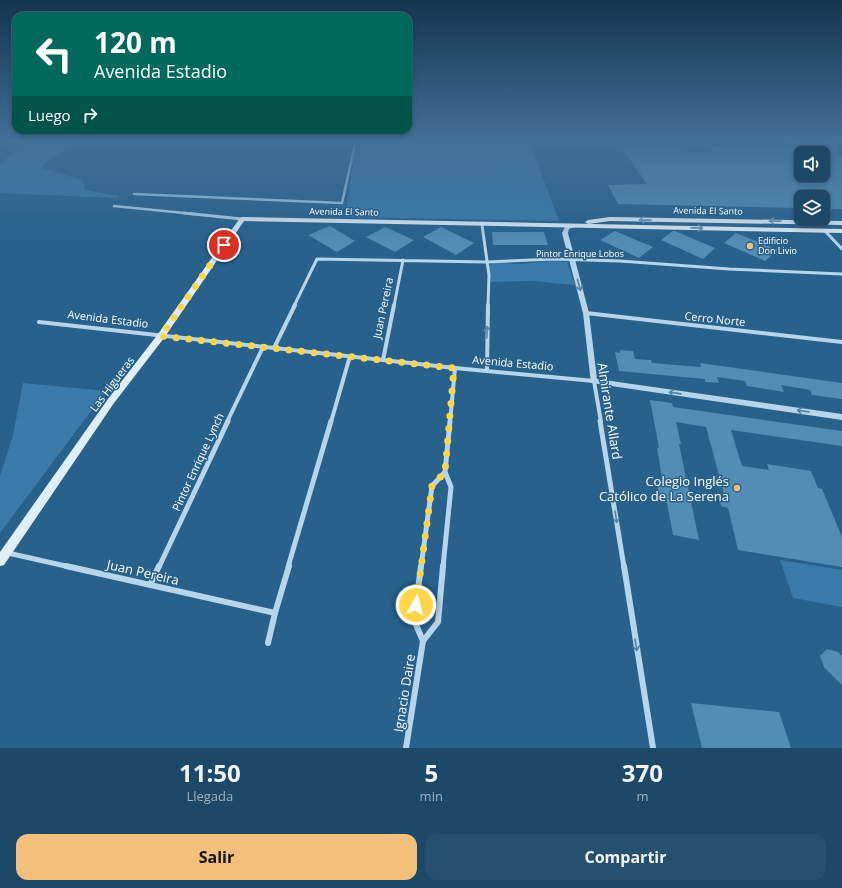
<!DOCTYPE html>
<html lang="es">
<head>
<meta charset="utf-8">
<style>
  body { margin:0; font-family:"Open Sans",sans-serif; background:#25506f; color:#f1f3f6; height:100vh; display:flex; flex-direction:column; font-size:15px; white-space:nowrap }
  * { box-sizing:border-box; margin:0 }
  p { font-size:13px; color:#a0b2c0 }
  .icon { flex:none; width:22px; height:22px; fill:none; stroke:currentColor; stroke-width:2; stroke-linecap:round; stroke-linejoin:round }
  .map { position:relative; height:748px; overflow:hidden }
  .panel { display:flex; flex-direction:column; background:#1d4969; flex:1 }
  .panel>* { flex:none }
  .banner { position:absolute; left:12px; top:12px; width:400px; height:122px; border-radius:12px; box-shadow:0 2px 6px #0003,0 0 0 1px #3b617d; background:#00695c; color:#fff; overflow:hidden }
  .controls { position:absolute; left:794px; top:146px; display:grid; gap:8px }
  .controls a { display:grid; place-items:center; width:36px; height:36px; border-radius:8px; background:#1d4969; box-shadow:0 2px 6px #0003,0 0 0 1px #3b617d; font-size:20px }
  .pin { position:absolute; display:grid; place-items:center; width:34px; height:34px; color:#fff; margin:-17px; border:2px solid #fff; border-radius:50%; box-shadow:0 1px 4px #0007 }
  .me { position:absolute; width:44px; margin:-22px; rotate:7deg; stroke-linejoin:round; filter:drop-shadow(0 0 3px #0008) }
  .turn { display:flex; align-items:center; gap:14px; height:84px; padding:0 16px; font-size:18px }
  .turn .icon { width:52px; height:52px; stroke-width:2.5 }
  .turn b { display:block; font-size:28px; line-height:34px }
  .then { display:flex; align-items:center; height:38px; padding:0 16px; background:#0003; gap:8px; font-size:15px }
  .eta { display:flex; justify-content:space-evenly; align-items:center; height:68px; text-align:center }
  .eta b { font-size:24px; font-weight:700; line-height:28px }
  .cta { display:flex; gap:8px; margin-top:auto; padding:8px 16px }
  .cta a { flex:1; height:46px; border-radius:12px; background:#f3c07b; color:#111; font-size:16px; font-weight:700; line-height:46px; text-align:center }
  .cta a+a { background:#25506f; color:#f1f3f6 }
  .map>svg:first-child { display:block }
  .green { fill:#3b7ba9 }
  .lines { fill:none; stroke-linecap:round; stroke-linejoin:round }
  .stream { stroke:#aad1eb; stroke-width:2.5 }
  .building { fill:#538cb5; fill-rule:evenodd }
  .minor-far4 { stroke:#b6d5ea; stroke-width:2.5 }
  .minor-far3 { stroke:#b6d5ea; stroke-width:3 }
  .minor-far2 { stroke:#b6d5ea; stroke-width:4 }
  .minor-far1 { stroke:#b6d5ea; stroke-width:5 }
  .minor { stroke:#b6d5ea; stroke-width:6 }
  .tertiary { fill:#b6d5ea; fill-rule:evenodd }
  .secondary { fill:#e0eef9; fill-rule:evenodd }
  .oneway { stroke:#6892b2 }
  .oneway2 { stroke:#5284a8 }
  .route { stroke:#ffd54a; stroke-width:7; stroke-dasharray:0 12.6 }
  .poi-dot { fill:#f3c07b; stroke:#27618c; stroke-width:1.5 }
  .labels { text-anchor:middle; stroke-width:3; stroke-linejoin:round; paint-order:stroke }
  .far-street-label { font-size:9px; fill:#fff; stroke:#27618c }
  .far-poi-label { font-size:9px; fill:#fff; stroke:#27618c; text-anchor:start }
  .street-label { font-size:11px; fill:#fff; stroke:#27618c }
  .near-street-label { font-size:13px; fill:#fff; stroke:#27618c }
  .near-poi-label { font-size:13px; fill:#fff; stroke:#27618c; text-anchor:end }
</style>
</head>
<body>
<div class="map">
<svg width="842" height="748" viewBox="0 0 842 748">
  <rect width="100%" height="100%" fill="#27618c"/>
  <path class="green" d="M22,140H73C67,153 50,157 41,168L83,180L85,190L119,196L117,198L0,193V164L19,148Z
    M357,140H529L559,221L345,217Z
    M549,261L567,262L575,285L532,281L491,282L489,266L493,263L522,264Z
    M23,383L106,391L0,533V476L13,435Z
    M780,560L842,570V607L793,598Z"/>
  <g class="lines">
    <path class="stream" d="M134,194L342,203L356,140"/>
  </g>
  <path class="building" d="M784,140H827L837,143L838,155H842V209H823V197H801V208L618,204L608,185L647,184L622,148H678L681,152H714L709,146H791ZM801,153H823V176H801Z
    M330,226L355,241L337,252L308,235Z
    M385,227L414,240L395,252L366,237Z
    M441,227L474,243L456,255L423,237Z
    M615,231L653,247L639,258L600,240Z
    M673,231H675L715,248L703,259L661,240Z
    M492,232H544L548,245H493Z
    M736,233L778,250L765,261L724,243Z
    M620,350L633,351L635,359L651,360L652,363L701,367L700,363L842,383V399L812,395L810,390L781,385L784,392L747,386L745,381L717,377L719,383L705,382V379L619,371L615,352L620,353Z
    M650,400L672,403L673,407L842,431V446L731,430L742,466L769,470L767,464L811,471L818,488L822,489L842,537V567L738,550L728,508L721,506L718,493L724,494L706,427L676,422L681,444H679L699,540L673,535L666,498L659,497L657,483L663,484L657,448H659Z
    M827,649L838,652L842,656V685L824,667L820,656Z
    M691,703L779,712L791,748H702Z"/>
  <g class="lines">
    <path class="minor-far4" d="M114,206L194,214"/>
    <path class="minor-far3" d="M184,213L242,219
      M482,225L489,275L488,306
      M825,231L842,249
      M294,306L317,259L487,262L553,259L620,261L729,269L842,274
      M394,306L403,260"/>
    <path class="minor-far2" d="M586,313L842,342
      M39,322L455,368L594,381L601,422
      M274,348L295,305
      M383,360L394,305
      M487,371L488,305
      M227,422L263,347
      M331,422L350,356
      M450,422L455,368"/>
    <path class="minor-far1" d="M600,421L624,567
      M8,553L70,567
      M159,567L228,421
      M288,567L331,421
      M421,567L432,486L445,472L450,421
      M443,567L451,487L445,472"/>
    <path class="minor" d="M66,566L275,613L268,643
      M624,566L653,748
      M150,585L159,566
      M275,613L289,566
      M423,641L438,622L443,566
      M406,748L423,641L414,620L421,566"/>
    <path class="tertiary" d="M574,224L577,226L569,229L568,233L589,313L597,379L842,414V420L591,383L583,313L562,233L565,227Z"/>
    <path class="secondary" d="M242,217L842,229V233L244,221L164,338L114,403L4,565L0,566V552L108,399L158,334L240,218Z
      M610,217L842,221V225L610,221L588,224L585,222L588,220Z"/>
  </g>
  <defs><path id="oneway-shaft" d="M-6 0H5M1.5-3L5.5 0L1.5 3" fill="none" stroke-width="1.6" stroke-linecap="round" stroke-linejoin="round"/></defs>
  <g class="oneway">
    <use href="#oneway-shaft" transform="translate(645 220) rotate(-179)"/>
    <use href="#oneway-shaft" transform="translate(775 221) rotate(-179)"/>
    <use href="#oneway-shaft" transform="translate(697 228) rotate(1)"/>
  </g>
  <g class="oneway2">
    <use href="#oneway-shaft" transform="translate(579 285) rotate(75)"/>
    <use href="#oneway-shaft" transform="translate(487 332) rotate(-89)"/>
    <use href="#oneway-shaft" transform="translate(675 393) rotate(-172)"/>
    <use href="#oneway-shaft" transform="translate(803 411) rotate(-172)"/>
    <use href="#oneway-shaft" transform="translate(616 517) rotate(81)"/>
    <use href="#oneway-shaft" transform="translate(636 645) rotate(81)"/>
  </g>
  <linearGradient id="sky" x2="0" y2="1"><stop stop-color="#15354d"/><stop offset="0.57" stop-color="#417099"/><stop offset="1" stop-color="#417099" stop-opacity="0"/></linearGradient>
  <rect width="842" height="245" fill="url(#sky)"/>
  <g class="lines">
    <path class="route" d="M224,245L161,336L454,368L445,472L432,486L416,605"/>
  </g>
  <g class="poi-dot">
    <circle cx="750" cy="246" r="4"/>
    <circle cx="737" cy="488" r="4"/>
  </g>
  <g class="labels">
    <g class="far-street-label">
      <text transform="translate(708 211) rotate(1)" y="3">Avenida El Santo</text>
      <text transform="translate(344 212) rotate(1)" y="3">Avenida El Santo</text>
      <text x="580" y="257">Pintor Enrique Lobos</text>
    </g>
    <g class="far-poi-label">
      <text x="758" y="244">Edificio<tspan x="758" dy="10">Don Livio</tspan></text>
    </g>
    <g class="street-label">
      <text transform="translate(383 308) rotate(-78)" y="4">Juan Pereira</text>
      <text transform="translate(108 319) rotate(7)" y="4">Avenida Estadio</text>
      <text transform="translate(715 319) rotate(6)" y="4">Cerro Norte</text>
      <text transform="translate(513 363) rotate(5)" y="4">Avenida Estadio</text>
      <text transform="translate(112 384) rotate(-53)" y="4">Las Higueras</text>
      <text transform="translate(198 462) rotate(-65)" y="4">Pintor Enrique Lynch</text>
    </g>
    <g class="near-street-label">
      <text transform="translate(610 411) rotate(81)" y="5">Almirante Allard</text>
      <text transform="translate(143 572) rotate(13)" y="5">Juan Pereira</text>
      <text transform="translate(404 693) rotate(-81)" y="5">Ignacio Daire</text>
    </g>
    <g class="near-poi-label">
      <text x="729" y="486">Colegio Inglés<tspan x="729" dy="15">Católico de La Serena</tspan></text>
    </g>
  </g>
</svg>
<div class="controls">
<a><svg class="icon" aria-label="sound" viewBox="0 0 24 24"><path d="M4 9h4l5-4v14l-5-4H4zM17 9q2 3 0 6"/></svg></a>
<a><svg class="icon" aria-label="layers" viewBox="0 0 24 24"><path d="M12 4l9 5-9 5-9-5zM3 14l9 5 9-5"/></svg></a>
</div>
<div class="pin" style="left:224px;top:245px;background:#d93025"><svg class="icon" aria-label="arrive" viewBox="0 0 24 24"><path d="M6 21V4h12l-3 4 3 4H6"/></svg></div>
<svg class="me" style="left:416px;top:605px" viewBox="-20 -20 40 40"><circle r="17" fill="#ffd54a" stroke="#fff" stroke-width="3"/><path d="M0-11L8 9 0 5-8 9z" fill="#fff"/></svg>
<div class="banner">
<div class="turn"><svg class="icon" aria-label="left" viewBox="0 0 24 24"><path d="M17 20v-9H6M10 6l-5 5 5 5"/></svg><div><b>120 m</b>Avenida Estadio</div></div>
<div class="then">Luego<svg class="icon" aria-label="right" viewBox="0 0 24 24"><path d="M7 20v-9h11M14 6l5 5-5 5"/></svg></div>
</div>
</div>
<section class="panel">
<div class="eta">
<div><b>11:50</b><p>Llegada</p></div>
<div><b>5</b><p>min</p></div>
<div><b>370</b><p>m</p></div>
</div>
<div class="cta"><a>Salir</a><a>Compartir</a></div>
</section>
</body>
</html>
